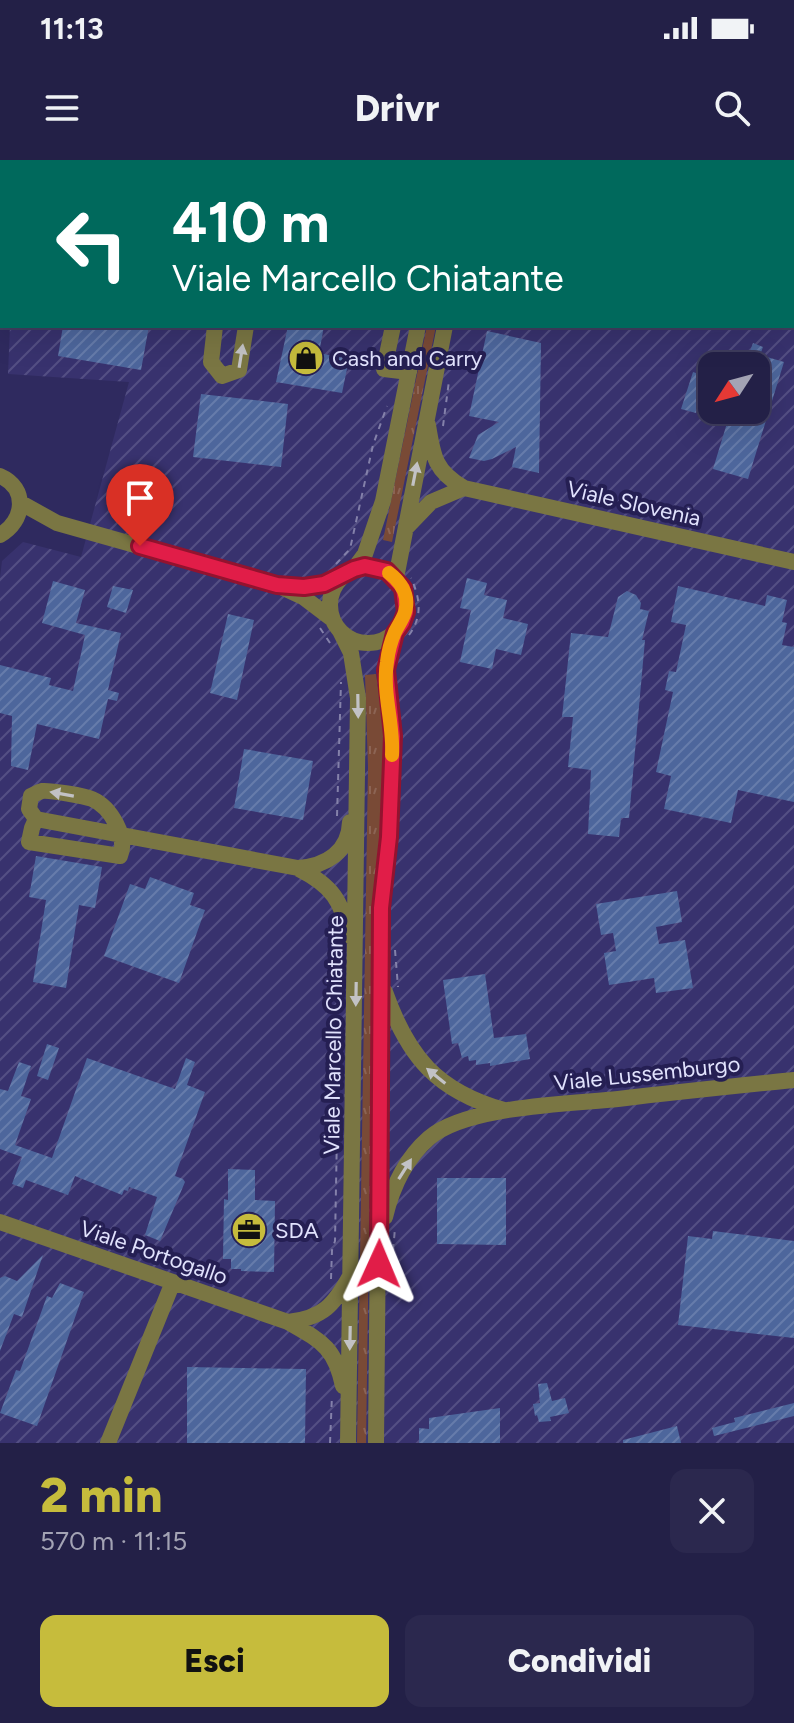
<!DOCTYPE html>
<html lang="it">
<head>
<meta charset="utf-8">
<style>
  body { margin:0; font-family:Figtree,sans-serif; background:#2b284e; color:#f1f3f6; height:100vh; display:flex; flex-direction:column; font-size:30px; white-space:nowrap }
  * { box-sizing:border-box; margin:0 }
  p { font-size:26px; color:#a3a3b4 }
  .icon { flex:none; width:44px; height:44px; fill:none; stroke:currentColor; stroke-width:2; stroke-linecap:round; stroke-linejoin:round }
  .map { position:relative; height:1283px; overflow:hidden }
  .drawer { display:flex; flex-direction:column; background:#232047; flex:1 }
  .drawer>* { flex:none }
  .top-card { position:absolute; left:0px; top:0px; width:794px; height:168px; box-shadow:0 8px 32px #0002,0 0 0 2px #403e60; background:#00695c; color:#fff; overflow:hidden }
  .needle { width:52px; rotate:234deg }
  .controls { position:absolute; left:698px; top:192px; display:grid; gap:16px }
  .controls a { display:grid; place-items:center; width:72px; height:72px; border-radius:16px; background:#232047; box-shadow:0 8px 32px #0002,0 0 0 2px #403e60; font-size:40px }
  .pin { position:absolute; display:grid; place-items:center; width:68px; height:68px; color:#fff; margin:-82px -34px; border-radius:50% 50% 50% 0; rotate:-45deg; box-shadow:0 0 8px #0007 }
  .pin .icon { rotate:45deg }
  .me { position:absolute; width:88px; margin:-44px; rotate:1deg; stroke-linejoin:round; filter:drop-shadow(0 0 6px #0008) }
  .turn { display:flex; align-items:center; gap:28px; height:168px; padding:0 40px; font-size:36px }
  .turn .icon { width:104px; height:104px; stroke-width:2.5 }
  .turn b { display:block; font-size:56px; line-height:68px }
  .round { display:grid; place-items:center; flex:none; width:84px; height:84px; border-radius:16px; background:#2b284e }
  .headline { display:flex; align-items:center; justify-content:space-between; height:136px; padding:0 40px }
  h1 { font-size:48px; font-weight:800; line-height:60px; color:#c6bc3c }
  .action { display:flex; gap:16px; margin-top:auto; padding:16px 40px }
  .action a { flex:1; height:92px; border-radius:16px; background:#c6bc3c; color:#111; font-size:32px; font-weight:800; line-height:92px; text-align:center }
  .action a+a { background:#2b284e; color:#f1f3f6 }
  .status { display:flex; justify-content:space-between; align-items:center; height:56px; padding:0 40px; background:#232047; direction:ltr }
  .status svg { height:22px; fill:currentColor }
  header { display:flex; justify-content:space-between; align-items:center; height:104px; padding:0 40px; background:#232047; font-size:36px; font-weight:800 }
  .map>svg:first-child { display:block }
  .industrial { fill:url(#industrial-furrows); fill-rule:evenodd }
  .grass { fill:url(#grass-tufts) }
  .building { fill:url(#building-hatch) }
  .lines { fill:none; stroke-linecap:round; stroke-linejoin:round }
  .path { stroke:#8481aa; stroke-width:2; stroke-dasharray:6 6; stroke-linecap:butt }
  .minor { stroke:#7a7643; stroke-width:16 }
  .oneway { fill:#c2c2c5 }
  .route-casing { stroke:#92132f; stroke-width:20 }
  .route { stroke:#e11d48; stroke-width:14 }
  .slow { stroke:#f59e0b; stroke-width:14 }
  .labels { text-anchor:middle; stroke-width:8; stroke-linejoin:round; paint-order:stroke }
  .poi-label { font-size:22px; fill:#e1e2fd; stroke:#251f53; text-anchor:start }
  .street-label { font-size:22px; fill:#e1e2fd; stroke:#251f53 }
</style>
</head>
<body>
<div class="status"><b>11:13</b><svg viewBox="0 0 49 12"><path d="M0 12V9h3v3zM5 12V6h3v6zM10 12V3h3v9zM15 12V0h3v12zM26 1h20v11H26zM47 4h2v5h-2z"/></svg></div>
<header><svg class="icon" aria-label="menu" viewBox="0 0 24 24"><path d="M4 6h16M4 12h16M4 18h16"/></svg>Drivr<svg class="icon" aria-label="search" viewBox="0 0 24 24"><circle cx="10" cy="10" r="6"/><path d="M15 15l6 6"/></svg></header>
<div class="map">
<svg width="794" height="1283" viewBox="0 0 794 1283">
  <defs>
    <pattern id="industrial-furrows" width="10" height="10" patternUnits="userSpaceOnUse" patternTransform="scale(2)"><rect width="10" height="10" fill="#38326e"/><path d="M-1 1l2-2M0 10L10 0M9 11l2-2" fill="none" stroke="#544f84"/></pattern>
    <pattern id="grass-tufts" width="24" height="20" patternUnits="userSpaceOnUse" patternTransform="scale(2)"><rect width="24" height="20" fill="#794a36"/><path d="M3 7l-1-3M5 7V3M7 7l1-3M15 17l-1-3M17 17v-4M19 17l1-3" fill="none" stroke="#8c6454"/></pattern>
    <pattern id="building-hatch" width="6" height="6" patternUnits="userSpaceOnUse" patternTransform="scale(2)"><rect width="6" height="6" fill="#4d669c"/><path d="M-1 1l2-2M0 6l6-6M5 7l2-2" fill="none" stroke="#667cab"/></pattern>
  </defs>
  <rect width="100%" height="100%" fill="#2f2a5f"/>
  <path class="industrial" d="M21,0H794V1283H0V418L2,401L23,382L81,397L129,222L8,214L10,166H792V2H20ZM712,206H756V250H712Z"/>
  <path class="grass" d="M427,166H436L392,382L383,380Z
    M376,514L385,575L382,609V675L374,730L366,1283H357L368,607L365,515Z"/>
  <path class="building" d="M63,166H149L141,210L58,196Z
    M288,166H324L319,193L349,199L342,233L276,222Z
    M487,171L541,183L539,313L512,307L516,287L492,299L484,301L469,298L478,275L499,262L469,256Z
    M753,183L763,187L760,195L784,202L748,319L713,309L731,250H756V206H720L724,195L746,202Z
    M693,212L708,217L706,221L712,223V243L700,240L696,253L681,249Z
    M201,234L288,244L281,307L193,297Z
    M467,418L487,423L484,435L507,440L503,458L528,464L521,495L496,489L492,509L460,502L471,450L460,448Z
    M53,421L85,430L76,463L121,473L108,530L119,533L117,541L108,539L99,579L37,564L28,610L11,606L12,556L0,553V505L51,518L49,525L73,531L85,475L42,463Z
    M113,426L133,430L126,453L107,447Z
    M678,426L765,446L767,435L787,440L782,462L787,463L782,485L794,487V642L738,630L731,663L664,649L671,616L656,612L673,532L665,530L669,511L676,512L686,465L671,462Z
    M627,431L636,435L641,443L640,449L649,451L642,480H645L629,658H621L619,677L588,674L591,610L568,607L573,557H562L571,473L608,477L618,437Z
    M228,454L254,460L237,540L210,533Z
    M244,589L313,601L303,660L234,648Z
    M36,696L102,707L95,748L79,745L66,828L33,822L46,740L29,737Z
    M150,717L194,733L190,745L205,750L179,823L104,796L130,724L145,729Z
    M677,731L682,762L656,767L659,784L685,780L693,828L656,833L654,818L609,825L604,793L616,791L613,773L601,775L596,744Z
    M485,814L494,878L526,874L530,899L490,906V903L476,905V900L469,901L468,896L462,898L458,883L452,884L443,820Z
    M47,884L59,888L48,920L37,916Z
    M87,898L175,929L186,898L195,902L187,925L205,932L175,1016L183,1019L185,1022L160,1081L145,1075L157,1037L129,1027L128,1031L124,1030L122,1035L75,1016L68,1035L26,1020L23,1028L12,1024L22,997L0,989V929L8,931L19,902L31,906L21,936L31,939L15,985L52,998Z
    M228,1009L255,1010V1040L275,1041L274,1112L241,1111V1109H231V1099H223L224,1039L228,1040Z
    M437,1018H506V1085L437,1084Z
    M713,1071L794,1081V1178L678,1165L688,1076L712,1079Z
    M43,1095L22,1157L14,1154L0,1191V1118L5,1116L17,1121Z
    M60,1123L84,1132L37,1266L0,1253L16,1210L20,1211L47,1136L52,1138Z
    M187,1207L306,1209L305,1283H187Z
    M547,1223L552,1241L565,1238L569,1253L550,1257L551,1261L539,1262L537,1255L535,1256L533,1244L540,1243L538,1224Z
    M794,1243V1256L714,1276L712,1268L735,1262L734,1258Z
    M500,1248V1283H419V1268L429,1269V1258Z
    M677,1266L681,1283H623V1280Z"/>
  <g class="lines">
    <path class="path" d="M443,266L449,221
      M336,404L350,389L373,285L387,246
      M320,468L330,483
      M409,475C423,456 420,438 411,418
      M337,656L341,522
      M335,775L334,799L340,816
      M395,790L398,827
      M392,1102L395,1068
      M331,1119L332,1090L335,1081L338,918
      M330,1283L332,1235"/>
    <path class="minor" d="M235,2L236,0
      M451,2L452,0
      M479,2L480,0
      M215,166L211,202L222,216L239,210L246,166
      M393,166L384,209L409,212
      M0,316C28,328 25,361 0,375
      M464,328L794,402
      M21,343L57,363L277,425L303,437L332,459
      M406,368L431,342L464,328C435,311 433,297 428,265
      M330 445a38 38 0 1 1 76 0a38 38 0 1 1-76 0Z
      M354,409L365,394L383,341L418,166
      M396,418L445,166
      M286,426L324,424L341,417
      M340,471L351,493L358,538L348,1283
      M36,659L32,668L29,682L120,696C128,678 111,647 92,639C85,636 50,630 42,631C38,632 35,634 31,636L29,649L36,659L298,708C326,706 349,692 350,662
      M299,709C333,726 341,741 350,776
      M385,832C408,897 437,931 504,950
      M385,1057C392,1028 406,998 429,978C465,946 569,944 618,939C677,932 735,926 794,920
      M0,1062L288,1162C321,1181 335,1187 343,1226
      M288,1162C323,1158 334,1145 350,1116
      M108,1283L173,1122
      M376,1283L381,748L389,677L393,576L386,510L395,473"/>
  </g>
  <defs><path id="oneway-solid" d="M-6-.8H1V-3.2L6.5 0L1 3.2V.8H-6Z" transform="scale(2)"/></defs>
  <g class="oneway">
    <use href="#oneway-solid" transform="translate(241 196) rotate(-81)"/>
    <use href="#oneway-solid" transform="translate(415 314) rotate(-79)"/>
    <use href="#oneway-solid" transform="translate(358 546) rotate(89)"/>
    <use href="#oneway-solid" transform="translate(62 634) rotate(-170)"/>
    <use href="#oneway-solid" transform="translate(356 834) rotate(91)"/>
    <use href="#oneway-solid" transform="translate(436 916) rotate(-141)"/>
    <use href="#oneway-solid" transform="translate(405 1009) rotate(-58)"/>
    <use href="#oneway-solid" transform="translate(350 1178) rotate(91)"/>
  </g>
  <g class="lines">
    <defs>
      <path id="route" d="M140,386L277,425L304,427L324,424L354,409L365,406L387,411L403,428L406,452L402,463L395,473L386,510L393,576L389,677L381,748L379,1104"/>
    </defs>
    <use href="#route" class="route-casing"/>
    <use href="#route" class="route"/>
    <path class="slow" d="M389,413C397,419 404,427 406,438C408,453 401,460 395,472C391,481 388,493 387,502C382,533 394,564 392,595"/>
  </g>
  <defs>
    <symbol id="shop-disc" viewBox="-11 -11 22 22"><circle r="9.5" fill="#c6bc3c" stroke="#251f53"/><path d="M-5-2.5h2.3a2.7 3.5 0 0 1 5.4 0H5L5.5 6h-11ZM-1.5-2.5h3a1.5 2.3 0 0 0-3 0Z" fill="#111"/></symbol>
    <symbol id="office-disc" viewBox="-11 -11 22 22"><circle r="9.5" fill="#c6bc3c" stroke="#251f53"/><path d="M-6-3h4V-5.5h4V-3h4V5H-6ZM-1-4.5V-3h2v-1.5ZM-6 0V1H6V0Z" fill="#111"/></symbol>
  </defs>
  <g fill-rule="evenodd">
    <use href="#shop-disc" x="286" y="178" width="40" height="40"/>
    <use href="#office-disc" x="229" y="1050" width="40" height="40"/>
  </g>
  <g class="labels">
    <g class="poi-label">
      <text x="332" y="206">Cash and Carry</text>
      <text x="275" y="1078">SDA</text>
    </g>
    <g class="street-label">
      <text transform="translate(634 343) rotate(13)" y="8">Viale Slovenia</text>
      <text transform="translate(333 875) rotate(-89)" y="8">Viale Marcello Chiatante</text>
      <text transform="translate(647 913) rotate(-6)" y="8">Viale Lussemburgo</text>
      <text transform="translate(154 1092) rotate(19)" y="8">Viale Portogallo</text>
    </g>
  </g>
</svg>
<div class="controls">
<a><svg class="needle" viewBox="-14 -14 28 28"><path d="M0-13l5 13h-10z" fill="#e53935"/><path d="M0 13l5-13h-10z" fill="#a3a3b4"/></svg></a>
</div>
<div class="pin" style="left:140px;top:386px;background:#d93025"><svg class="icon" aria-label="arrive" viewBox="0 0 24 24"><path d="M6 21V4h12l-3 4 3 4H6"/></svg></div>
<svg class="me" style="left:379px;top:1104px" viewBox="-20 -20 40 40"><path d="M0-17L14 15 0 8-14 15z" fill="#e11d48" stroke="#fff" stroke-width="4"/></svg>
<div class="top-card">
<div class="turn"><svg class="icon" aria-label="left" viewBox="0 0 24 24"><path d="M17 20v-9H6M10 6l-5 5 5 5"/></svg><div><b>410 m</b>Viale Marcello Chiatante</div></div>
</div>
</div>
<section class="drawer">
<div class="headline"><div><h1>2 min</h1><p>570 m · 11:15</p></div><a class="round"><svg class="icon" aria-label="close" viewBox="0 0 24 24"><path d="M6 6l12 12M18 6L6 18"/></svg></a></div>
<div class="action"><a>Esci</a><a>Condividi</a></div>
</section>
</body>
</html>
